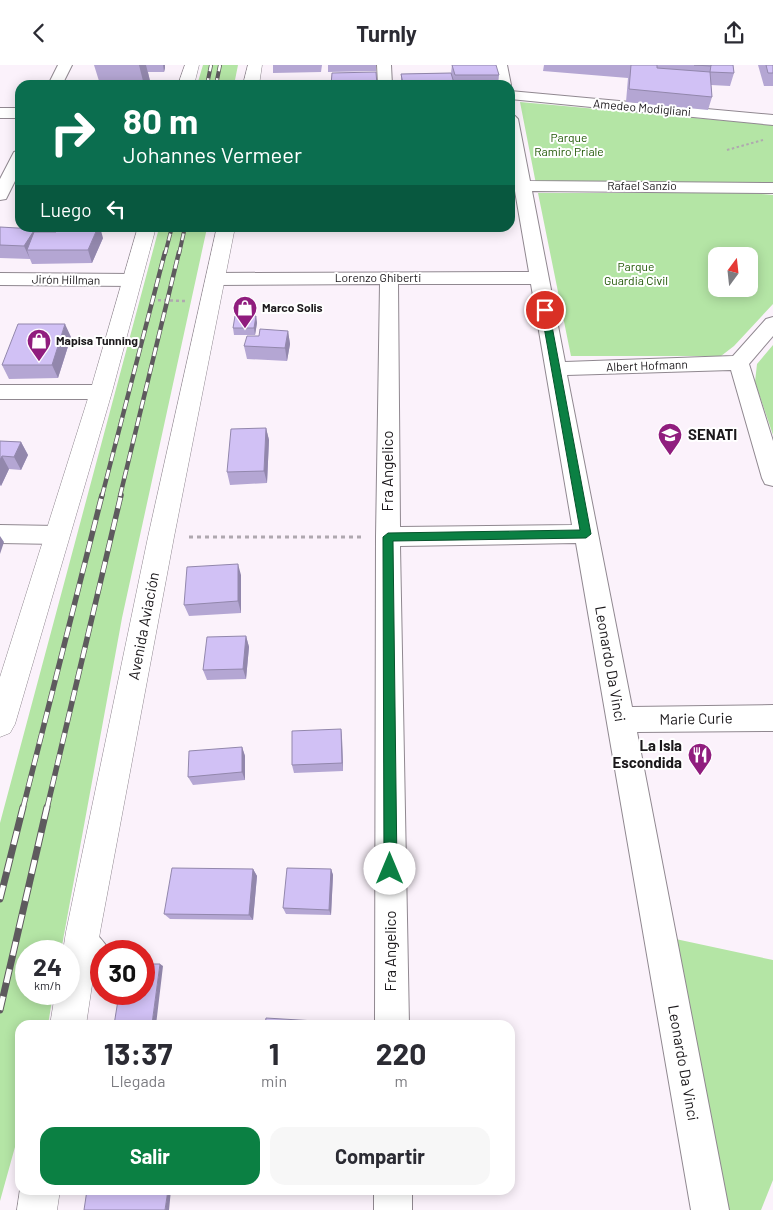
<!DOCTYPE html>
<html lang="es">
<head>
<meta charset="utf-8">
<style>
  body { margin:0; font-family:Barlow,sans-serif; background:#f7f7f7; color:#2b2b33; height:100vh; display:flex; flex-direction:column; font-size:19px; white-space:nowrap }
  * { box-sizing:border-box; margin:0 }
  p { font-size:16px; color:#7c7c81 }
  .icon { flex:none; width:28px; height:28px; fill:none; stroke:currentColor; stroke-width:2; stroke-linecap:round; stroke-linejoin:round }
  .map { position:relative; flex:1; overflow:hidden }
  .details { position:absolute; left:15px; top:955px; width:500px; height:175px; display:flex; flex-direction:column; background:#fff; border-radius:15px; box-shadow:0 2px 12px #0003 }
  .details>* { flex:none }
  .guide { position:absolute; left:15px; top:15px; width:500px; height:152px; border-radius:15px; box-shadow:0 2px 12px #0003; background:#0b6e4f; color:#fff; overflow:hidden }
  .needle { width:32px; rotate:15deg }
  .buttons { position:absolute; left:708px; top:182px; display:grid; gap:10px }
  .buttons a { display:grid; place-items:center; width:50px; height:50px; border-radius:10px; background:#fff; box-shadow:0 2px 12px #0003; font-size:25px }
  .speed { position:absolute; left:15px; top:875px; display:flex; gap:10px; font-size:25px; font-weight:700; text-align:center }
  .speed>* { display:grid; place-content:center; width:65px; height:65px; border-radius:50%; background:#fff; box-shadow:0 2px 12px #0003; line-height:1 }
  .speed small { font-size:12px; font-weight:400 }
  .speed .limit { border:8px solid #d22; background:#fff; color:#111 }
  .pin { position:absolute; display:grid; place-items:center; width:42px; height:42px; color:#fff; margin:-21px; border:2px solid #fff; border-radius:50%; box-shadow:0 1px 5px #0007 }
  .me { position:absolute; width:55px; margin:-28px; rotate:0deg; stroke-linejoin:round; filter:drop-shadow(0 0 4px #0008) }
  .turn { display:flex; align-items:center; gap:18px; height:105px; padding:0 25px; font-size:22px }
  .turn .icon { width:65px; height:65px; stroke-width:2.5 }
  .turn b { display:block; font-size:35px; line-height:42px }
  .then { display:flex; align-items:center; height:48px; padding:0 25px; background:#0003; gap:10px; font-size:19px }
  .eta { display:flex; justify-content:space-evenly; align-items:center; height:85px; text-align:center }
  .eta b { font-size:30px; font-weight:700; line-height:35px }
  .button { display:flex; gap:10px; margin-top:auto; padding:10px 25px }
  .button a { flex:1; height:58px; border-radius:15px; background:#0b8043; color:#fff; font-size:20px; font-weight:700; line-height:58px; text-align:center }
  .button a+a { background:#f7f7f7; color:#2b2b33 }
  header { display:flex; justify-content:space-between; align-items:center; height:65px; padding:0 25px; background:#fff; font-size:22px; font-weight:700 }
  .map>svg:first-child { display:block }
  .green { fill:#b4e5a5; fill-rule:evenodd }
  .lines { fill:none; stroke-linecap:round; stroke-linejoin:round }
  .service-casing { stroke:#908890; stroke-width:2 }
  .minor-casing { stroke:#908890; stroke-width:2 }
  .primary-casing { stroke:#908890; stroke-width:1 }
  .path-far2 { stroke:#afa8af; stroke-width:2; stroke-dasharray:2.5 2.5; stroke-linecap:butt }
  .path-far1 { stroke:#afa8af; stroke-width:2.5; stroke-dasharray:3 3; stroke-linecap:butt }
  .path { stroke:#afa8af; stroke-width:3; stroke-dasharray:4 4; stroke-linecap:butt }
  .service { fill:#fff; fill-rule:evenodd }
  .minor { fill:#fff; fill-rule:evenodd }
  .primary { fill:#fff; fill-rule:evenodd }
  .rail-far3-casing { stroke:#5e5a5e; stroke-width:4 }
  .rail-far2-casing { stroke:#5e5a5e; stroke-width:4.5 }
  .rail-far1-casing { stroke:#5e5a5e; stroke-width:5.5 }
  .rail-casing { stroke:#5e5a5e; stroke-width:7 }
  .rail-far3 { stroke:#fff; stroke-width:2.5; stroke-dasharray:7; stroke-linecap:butt }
  .rail-far2 { stroke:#fff; stroke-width:3; stroke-dasharray:9; stroke-linecap:butt }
  .rail-far1 { stroke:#fff; stroke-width:4; stroke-dasharray:11; stroke-linecap:butt }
  .rail { stroke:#fff; stroke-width:5; stroke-dasharray:14; stroke-linecap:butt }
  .wall { fill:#b4a6d3 }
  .shaded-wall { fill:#9287ac }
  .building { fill:#d1c1f5; stroke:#9287ac }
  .route { fill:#0b8043; stroke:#07532c }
  .labels { text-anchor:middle; stroke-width:4; stroke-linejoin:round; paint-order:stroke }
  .far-street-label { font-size:12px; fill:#1b181b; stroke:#fff }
  .far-park-label { font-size:12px; fill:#1f5604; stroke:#fff }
  .far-poi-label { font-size:12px; font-weight:bold; fill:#1b181b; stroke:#fff; text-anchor:start }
  .poi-label { font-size:15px; font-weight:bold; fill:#1b181b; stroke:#fff; text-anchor:start }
  .street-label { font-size:15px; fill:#1b181b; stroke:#fff }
</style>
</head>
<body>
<header><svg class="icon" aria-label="back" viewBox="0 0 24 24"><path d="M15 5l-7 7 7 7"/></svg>Turnly<svg class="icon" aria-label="share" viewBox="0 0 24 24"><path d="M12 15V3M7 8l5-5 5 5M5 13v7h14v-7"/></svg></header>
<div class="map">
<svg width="773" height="1145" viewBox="0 0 773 1145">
  <rect width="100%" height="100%" fill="#fbf2fb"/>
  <path class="green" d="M203,0H238L234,20H197Z
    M520,37L773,60V120L536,119Z
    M538,128H752L773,130V239L734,281L721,291H571ZM716,191H749V224H716Z
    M159,163H207L122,553L61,886H26V929H53L48,960H20V1064L0,1136V758Z
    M773,280V370L755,317L757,299Z
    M671,873L773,895V1115L761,1145H726Z"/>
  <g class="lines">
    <defs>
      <path id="service" d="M86,862C95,866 105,877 109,886H101V894C92,890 82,879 78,870L81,865Z"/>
      <path id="minor" d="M58,0H72L62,20H48Z
        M377,0H391L392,20H378Z
        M493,0H507L511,20L510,22V20H497Z
        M510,26L773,50V60L510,34Z
        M0,43H20V53H0Z
        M510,49L515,51L518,54L530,116L773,118V128L532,126L565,297L733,291L766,254L773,252V271L749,299L773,376V421L765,419L762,413L731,305L567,310L632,642L773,640V666L637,667L729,1145H691L576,478L400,481L409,960H375L376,472L380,219L216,220L209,218L207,214L209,210L216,208L529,207L515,126H510V116H513L510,98ZM398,219H531L572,460L400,462Z
        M20,85V106L6,134L0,135V114L14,87Z
        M0,208L132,209L139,211L141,215L139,219L132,221L0,220Z
        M0,320H101L108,322L111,327L108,332L101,334H0Z
        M0,460L57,461L66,463L69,470L66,477L57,479L0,478Z
        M374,1125H412V1145H374Z"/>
      <path id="primary" d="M185,0H199L194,20H178Z
        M248,0H262L259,20H243Z
        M138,162H156L112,327L15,659L10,668L0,672V612L90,327Z
        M217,162H235L174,472L100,867L86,960H50L55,929H69V886H63L66,867L148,472Z
        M20,1125H60L57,1145H17Z"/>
    </defs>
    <use href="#service" class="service-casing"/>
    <use href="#minor" class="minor-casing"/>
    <use href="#primary" class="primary-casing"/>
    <path class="path-far2" d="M727,85L763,75"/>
    <path class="path-far1" d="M152,235L186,236"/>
    <path class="path" d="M189,472H363"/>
    <use href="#service" class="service"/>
    <use href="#minor" class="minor"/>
    <use href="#primary" class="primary"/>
    <defs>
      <path id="rail-far3" d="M207,20L211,0
        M216,20L220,0
        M165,189L172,162
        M179,189L185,162"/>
      <path id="rail-far2" d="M102,431L165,187
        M120,431L179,187"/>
      <path id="rail-far1" d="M23,743L102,430
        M47,743L121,430"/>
      <path id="rail" d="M0,834L23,742
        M0,945L47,742"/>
    </defs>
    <use href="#rail-far3" class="rail-far3-casing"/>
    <use href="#rail-far2" class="rail-far2-casing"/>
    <use href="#rail-far1" class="rail-far1-casing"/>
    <use href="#rail" class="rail-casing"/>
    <use href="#rail-far3" class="rail-far3"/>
    <use href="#rail-far2" class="rail-far2"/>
    <use href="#rail-far1" class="rail-far1"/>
    <use href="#rail" class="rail"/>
  </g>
  <path class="wall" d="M94,0H165V3L164,7H148L151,20H89L99,16Z
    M273,0H322L321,7L273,8Z
    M328,0H376V6L328,7Z
    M452,0L499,10L498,20H401V9L451,8Z
    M544,0H733L734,8L730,21L711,20L712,32L708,45L626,37L628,13L543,6Z
    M758,0H773V21H764Z
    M0,162L36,167L103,173L92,198L32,199L30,194L0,193Z
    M256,251L257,258L255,270H234L233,263Z
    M288,266L290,279L287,296L247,294L244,281L259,271Z
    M71,272L58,313L9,314L2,300Z
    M266,363L269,375L267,418L230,420L227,407Z
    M0,376L21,377L28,390L21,405L9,404L1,421L0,420Z
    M241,510V548L189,551L184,540Z
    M246,571L249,582L246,614L207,615L203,605Z
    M341,664L342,673L343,706L294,708L292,700Z
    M242,682L245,691V715L193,720L188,712Z
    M253,804L257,811L253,855L170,854L164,849Z
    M331,804L333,810L331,850L286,849L283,843Z"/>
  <path class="shaded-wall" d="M139,0H146L151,20H144Z
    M163,0H165V3L164,7Z
    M98,162H100L103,173L92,198L88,185Z
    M35,164L40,177L27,185L30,194L24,181Z
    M256,251L257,258L255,270L254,263Z
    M65,259L71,272L58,313L52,300Z
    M288,266L290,279L287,296L285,283Z
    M266,363L269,375L267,418L264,406Z
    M21,377L28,390L21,405L14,392Z
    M2,391L9,404L1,421L0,419V395Z
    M0,471L4,477L0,489Z
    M238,499L241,510V548L238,536Z
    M246,571L249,582L246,614L243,604Z
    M341,664L342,673L343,706L342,698Z
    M242,682L245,691V715L242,707Z
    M253,804L257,811L253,855L249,850Z
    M331,804L333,810L331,850L329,845Z
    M160,899L163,901L156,960L152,959Z
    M168,1125H171L169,1145H165Z"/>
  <path class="building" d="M452,0H496L499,10H455Z
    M631,0H657V3L710,7L712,32L629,24Z
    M694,0H711V1Z
    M711,0H733L734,8L710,7Z
    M766,0H773V8H768Z
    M376,7L377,20H331L332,8Z
    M451,8L454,18L403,19L401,9Z
    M141,16L140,20H89L91,17Z
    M0,162L35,164L24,181L0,180Z
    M58,162H98L88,185H27L34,167H56Z
    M235,251H256L254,263H233Z
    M18,259H65L52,300H2Z
    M260,264L288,266L285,283L244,281L247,271H259Z
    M266,363L264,406L227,407L231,364Z
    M0,376L21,377L14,392L2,391L0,395Z
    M238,499V536L184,540L187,502Z
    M246,571L243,604L203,605L207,572Z
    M341,664L342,698L292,700V666Z
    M242,682V707L188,712L189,686Z
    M172,803L253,804L249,850L164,849Z
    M287,803L331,804L329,845L283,843Z
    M144,899H160L152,959L187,960H114L119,929H144Z
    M266,953L332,957L331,960H265Z
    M87,1125H168L165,1145H84Z"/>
  <path class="route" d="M545,242L549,245L591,469L586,473L393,476L397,804L395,809L390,811L386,809L384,804L383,472L388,468L580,465L541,245Z"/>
  <defs>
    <symbol id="shop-pin" viewBox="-11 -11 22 30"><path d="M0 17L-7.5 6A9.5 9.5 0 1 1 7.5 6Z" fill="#901d7e" stroke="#fff"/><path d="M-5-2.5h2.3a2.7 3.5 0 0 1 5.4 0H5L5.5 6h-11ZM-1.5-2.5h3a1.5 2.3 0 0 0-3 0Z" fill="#fff"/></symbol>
    <symbol id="university-pin" viewBox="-11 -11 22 30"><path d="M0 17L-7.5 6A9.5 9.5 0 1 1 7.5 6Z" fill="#901d7e" stroke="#fff"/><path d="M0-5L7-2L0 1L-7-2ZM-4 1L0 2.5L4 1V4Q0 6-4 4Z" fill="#fff"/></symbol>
    <symbol id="restaurant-pin" viewBox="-11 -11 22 30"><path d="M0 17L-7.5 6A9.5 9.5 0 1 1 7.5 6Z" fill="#901d7e" stroke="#fff"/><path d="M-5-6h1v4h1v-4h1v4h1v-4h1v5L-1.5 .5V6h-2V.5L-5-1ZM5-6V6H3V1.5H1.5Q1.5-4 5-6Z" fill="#fff"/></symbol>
  </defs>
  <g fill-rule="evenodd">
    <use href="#shop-pin" x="231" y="229" width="28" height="38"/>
    <use href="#shop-pin" x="25" y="262" width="28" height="38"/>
    <use href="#university-pin" x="656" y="356" width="28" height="38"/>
    <use href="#restaurant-pin" x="686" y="676" width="28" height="38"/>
  </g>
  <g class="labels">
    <g class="far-street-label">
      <text transform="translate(642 43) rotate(5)" y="4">Amedeo Modigliani</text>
      <text x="642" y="125">Rafael Sanzio</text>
      <text x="378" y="217">Lorenzo Ghiberti</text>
      <text transform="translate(66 215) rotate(1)" y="4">Jirón Hillman</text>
      <text transform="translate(647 301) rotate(-2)" y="4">Albert Hofmann</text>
    </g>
    <g class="far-park-label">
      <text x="569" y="77">Parque<tspan x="569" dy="14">Ramiro Priale</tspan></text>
      <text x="636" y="206">Parque<tspan x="636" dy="14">Guardia Civil</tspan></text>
    </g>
    <g class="far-poi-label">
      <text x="262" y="247">Marco Solis</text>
      <text x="56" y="280">Mapisa Tunning</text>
    </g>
    <g class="poi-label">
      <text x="688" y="375">SENATI</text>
      <text x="682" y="686" text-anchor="end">La Isla<tspan x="682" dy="17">Escondida</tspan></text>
    </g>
    <g class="street-label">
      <text transform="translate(388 406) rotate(-90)" y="5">Fra Angelico</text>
      <text transform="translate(144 561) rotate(-79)" y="5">Avenida Aviación</text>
      <text transform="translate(610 599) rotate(80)" y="5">Leonardo Da Vinci</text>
      <text transform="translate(696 654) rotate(-1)" y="5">Marie Curie</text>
      <text transform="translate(391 886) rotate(-90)" y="5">Fra Angelico</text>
      <text transform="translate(683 998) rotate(80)" y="5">Leonardo Da Vinci</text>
    </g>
  </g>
</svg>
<div class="buttons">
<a><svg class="needle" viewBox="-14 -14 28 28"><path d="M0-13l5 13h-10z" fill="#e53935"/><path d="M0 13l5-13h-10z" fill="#7c7c81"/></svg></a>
</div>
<div class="speed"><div>24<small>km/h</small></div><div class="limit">30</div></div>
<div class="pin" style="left:545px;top:245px;background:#d93025"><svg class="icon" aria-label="arrive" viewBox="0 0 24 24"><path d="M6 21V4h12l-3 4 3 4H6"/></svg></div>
<svg class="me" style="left:390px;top:804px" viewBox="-20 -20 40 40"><circle r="19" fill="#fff"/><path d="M0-13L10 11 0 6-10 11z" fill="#0b8043"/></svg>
<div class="guide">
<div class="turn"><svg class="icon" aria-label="right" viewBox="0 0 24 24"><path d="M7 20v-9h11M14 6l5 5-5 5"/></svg><div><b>80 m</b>Johannes Vermeer</div></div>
<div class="then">Luego<svg class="icon" aria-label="left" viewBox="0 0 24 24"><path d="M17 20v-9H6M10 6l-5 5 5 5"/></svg></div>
</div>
<section class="details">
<div class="eta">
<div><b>13:37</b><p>Llegada</p></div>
<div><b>1</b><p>min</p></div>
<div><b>220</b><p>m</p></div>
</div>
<div class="button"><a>Salir</a><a>Compartir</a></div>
</section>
</div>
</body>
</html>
